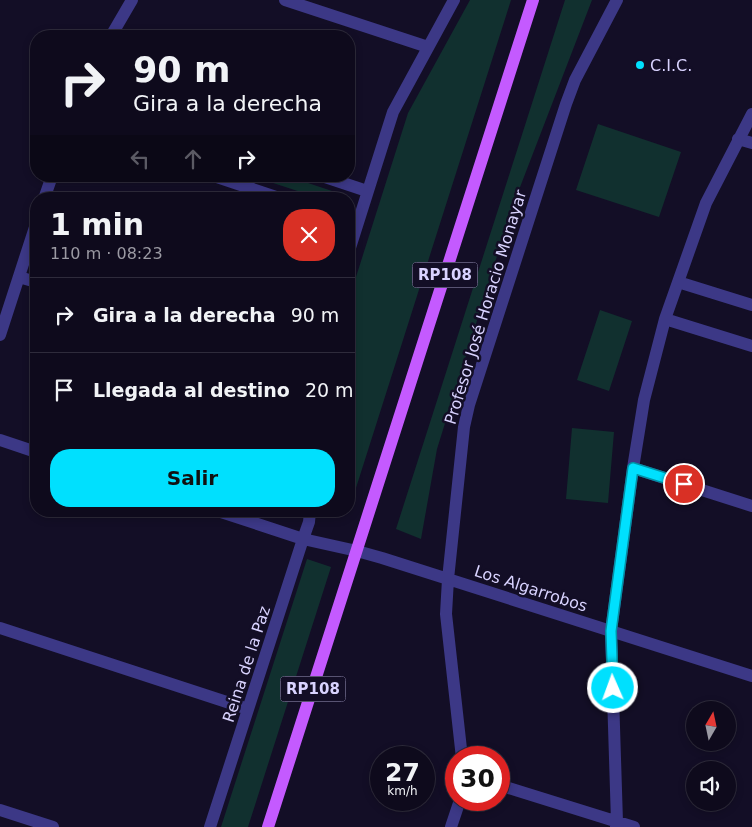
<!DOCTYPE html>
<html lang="es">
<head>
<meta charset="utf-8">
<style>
  body { margin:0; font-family:"DejaVu Sans",sans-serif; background:#1c1829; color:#f1f3f6; height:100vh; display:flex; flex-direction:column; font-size:19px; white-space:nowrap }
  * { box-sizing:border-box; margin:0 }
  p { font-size:16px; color:#9b9aa3 }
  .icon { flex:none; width:28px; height:28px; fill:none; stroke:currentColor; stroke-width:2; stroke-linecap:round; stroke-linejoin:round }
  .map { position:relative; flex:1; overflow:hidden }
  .sheet { position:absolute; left:30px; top:192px; width:325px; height:325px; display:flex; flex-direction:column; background:#0e0a1c; border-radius:20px; box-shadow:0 2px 8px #0003,0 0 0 1px #2e2b3b }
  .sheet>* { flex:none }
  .guide { position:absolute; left:30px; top:30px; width:325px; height:152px; border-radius:20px; box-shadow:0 2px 8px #0003,0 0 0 1px #2e2b3b; background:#0e0a1c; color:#f1f3f6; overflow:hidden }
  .needle { width:32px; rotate:9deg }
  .controls { position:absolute; left:686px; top:701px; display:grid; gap:10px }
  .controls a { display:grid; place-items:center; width:50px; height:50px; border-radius:50%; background:#0e0a1c; box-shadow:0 2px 8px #0003,0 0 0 1px #2e2b3b; font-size:25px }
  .speed { position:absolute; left:370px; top:746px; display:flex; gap:10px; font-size:25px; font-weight:700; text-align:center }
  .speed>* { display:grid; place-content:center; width:65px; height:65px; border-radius:50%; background:#0e0a1c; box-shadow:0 2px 8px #0003,0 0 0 1px #2e2b3b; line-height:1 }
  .speed small { font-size:12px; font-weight:400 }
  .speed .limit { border:8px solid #d22; background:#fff; color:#111 }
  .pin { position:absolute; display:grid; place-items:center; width:42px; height:42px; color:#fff; margin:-21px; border:2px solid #fff; border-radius:50%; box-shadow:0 1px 5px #0007 }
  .me { position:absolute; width:55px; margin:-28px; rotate:358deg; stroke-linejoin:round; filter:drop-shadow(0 0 4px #0008) }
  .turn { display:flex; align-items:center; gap:18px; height:105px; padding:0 20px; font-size:22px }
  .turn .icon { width:65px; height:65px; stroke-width:2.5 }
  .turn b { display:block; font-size:35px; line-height:42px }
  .lanes { display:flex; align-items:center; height:48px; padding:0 20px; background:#0003; justify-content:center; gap:25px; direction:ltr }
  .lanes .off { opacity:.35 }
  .round { display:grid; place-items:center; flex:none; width:52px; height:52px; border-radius:20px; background:#1c1829 }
  .summary { display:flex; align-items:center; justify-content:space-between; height:85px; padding:0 20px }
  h1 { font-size:30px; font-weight:800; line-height:38px }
  .cta { display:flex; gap:10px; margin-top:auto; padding:10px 20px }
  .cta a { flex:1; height:58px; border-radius:20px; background:#00e0fe; color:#111; font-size:20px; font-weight:800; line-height:58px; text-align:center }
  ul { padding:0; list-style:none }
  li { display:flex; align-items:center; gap:15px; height:75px; padding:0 20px; border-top:1px solid #2e2b3b }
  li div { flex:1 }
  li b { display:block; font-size:19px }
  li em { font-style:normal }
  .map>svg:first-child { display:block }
  .green { fill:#11302f }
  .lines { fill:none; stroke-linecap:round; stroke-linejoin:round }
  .street { stroke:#3c3886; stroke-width:12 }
  .primary { stroke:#c45aff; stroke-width:12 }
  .route-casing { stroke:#0092a5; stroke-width:12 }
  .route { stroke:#00e0fe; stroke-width:9 }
  .poi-dot { fill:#00e0fe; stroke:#130e26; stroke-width:2 }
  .labels { text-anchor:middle; stroke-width:5; stroke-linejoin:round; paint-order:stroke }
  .shield { fill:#130e26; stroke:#9e98be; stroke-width:1 }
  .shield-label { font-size:15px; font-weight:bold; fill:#d9d3ff }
  .poi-label { font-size:16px; fill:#d9d3ff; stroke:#130e26; text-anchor:start }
  .street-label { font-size:16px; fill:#d9d3ff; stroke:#130e26 }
</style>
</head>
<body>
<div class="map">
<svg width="752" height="827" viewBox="0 0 752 827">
  <rect width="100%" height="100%" fill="#130e26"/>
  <path class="green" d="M470,0H511L349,510V299L408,113Z
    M565,0H592L512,208L437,449L421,539L396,529Z
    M598,124L681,152L659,217L576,190Z
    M252,176H287L350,197L349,201V199H322Z
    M600,310L632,321L609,391L577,380Z
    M572,428L614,432L608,503L566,499Z
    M307,559L331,567L248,827H221Z"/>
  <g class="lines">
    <path class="street" d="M285,0L428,47
      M111,36L132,0
      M738,139L752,143
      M214,176L282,199
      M322,176L367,191
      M44,199L52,176
      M349,251L393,112L454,0
      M19,277L36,282
      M678,282L752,305
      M665,319L752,346
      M0,335L36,224
      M0,440L36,452
      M633,468L752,506
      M218,511L303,539L357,551L382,558L752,676
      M0,628L248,709
      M462,758L446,614L448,579L464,427L469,405L566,104L575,80L617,0
      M499,785L634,827
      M0,810L53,827
      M210,827L303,539L309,522L310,511
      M451,827L460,800
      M616,827L617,822L611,631L633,468L644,400L665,319L706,203L752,114"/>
    <path class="primary" d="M268,827L533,0"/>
  </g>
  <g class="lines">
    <defs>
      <path id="route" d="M613,688L611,631L633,468L684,484"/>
    </defs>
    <use href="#route" class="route-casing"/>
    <use href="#route" class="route"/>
  </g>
  <circle class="poi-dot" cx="640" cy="65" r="5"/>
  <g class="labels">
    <g class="shield">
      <rect x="412.5" y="262.5" width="65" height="25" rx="4"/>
      <rect x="280.5" y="676.5" width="65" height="25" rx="4"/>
    </g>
    <g class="shield-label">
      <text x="445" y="280">RP108</text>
      <text x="313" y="694">RP108</text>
    </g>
    <g class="poi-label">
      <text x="650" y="71">C.I.C.</text>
    </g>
    <g class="street-label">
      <text transform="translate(485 307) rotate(-73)" y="6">Profesor José Horacio Monayar</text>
      <text transform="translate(531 588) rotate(18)" y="6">Los Algarrobos</text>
      <text transform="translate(246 664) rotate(-72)" y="6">Reina de la Paz</text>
    </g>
  </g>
</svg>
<div class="controls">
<a><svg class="needle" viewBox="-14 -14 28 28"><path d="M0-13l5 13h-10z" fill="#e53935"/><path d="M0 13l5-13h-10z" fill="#9b9aa3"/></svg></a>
<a><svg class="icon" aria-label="sound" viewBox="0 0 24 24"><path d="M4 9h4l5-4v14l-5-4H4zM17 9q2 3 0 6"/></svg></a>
</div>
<div class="speed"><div>27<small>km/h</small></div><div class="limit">30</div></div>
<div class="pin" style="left:684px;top:484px;background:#d93025"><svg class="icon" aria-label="arrive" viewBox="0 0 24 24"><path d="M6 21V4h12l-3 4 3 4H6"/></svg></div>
<svg class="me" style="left:613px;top:688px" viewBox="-20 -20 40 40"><circle r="17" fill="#00e0fe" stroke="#fff" stroke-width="3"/><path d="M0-11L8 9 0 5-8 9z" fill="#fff"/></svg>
<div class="guide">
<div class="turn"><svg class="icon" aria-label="right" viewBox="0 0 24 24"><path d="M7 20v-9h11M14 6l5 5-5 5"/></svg><div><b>90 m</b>Gira a la derecha</div></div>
<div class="lanes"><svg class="icon off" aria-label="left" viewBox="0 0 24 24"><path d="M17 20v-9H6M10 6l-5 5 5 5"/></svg><svg class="icon off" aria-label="ahead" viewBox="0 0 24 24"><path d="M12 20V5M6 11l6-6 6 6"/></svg><svg class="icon" aria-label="right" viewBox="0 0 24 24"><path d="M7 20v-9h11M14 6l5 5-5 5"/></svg></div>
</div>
<section class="sheet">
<div class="summary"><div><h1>1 min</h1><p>110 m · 08:23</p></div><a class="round" style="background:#d93025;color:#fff"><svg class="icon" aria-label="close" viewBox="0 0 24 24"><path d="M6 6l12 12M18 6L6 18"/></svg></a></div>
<ul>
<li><svg class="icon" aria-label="right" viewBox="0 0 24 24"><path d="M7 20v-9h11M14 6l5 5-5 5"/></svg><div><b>Gira a la derecha</b></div><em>90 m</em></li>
<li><svg class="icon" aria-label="arrive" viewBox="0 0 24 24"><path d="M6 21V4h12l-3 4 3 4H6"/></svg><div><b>Llegada al destino</b></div><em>20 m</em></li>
</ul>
<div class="cta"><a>Salir</a></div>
</section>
</div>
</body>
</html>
